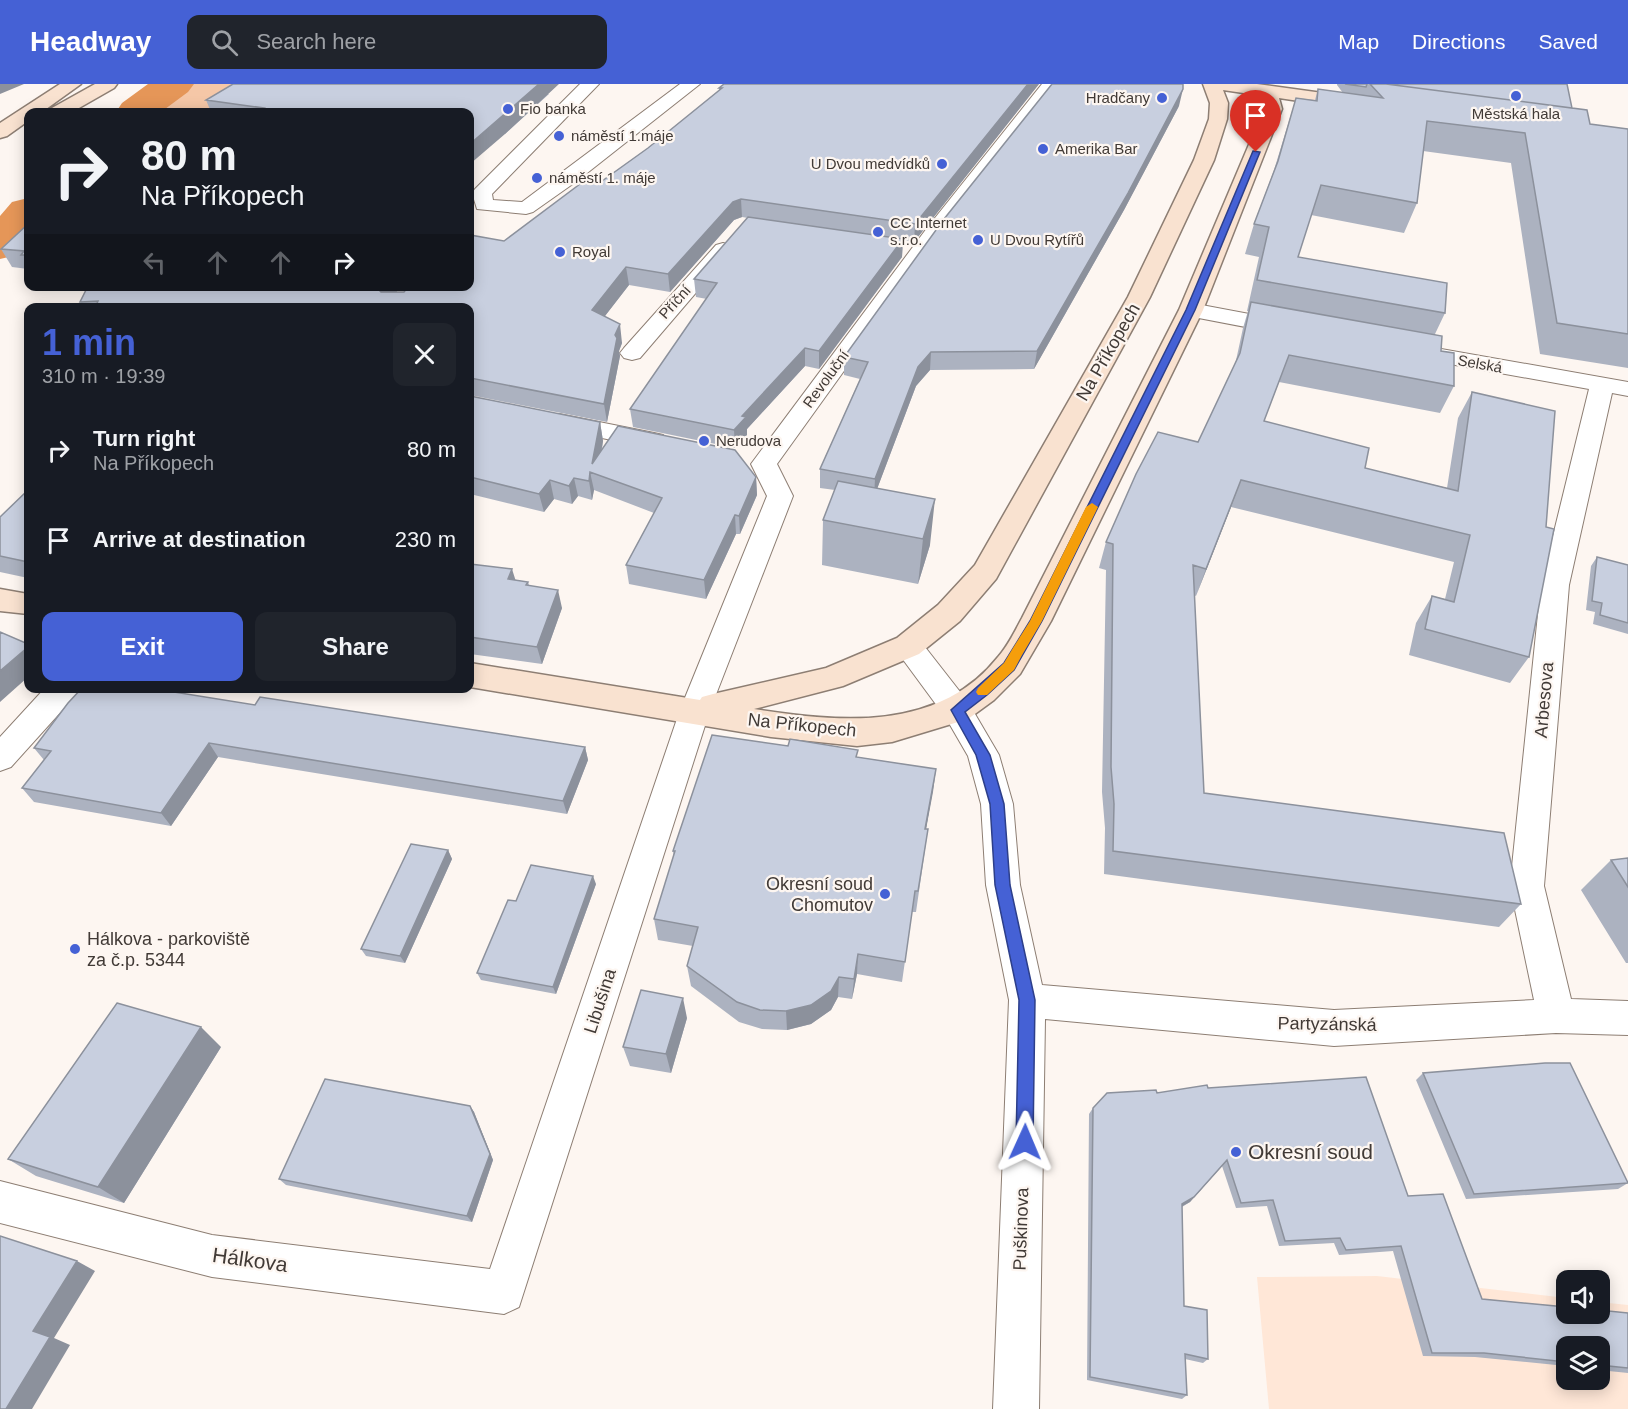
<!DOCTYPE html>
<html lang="en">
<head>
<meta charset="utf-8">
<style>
  body { margin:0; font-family:Arial,sans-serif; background:#20242c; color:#f1f3f6; height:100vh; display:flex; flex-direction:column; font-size:22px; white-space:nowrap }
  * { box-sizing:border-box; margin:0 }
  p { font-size:20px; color:#9ea1a6 }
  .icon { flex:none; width:33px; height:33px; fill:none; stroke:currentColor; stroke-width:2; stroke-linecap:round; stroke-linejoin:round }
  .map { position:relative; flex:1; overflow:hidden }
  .sheet { position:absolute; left:24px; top:219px; width:450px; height:390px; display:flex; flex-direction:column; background:#171b24; border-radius:12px; box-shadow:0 3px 15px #0003 }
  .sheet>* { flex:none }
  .guide { position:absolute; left:24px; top:24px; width:450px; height:183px; border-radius:12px; box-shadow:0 3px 15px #0003; background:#171b24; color:#f1f3f6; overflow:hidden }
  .controls { position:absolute; left:1556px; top:1186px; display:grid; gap:12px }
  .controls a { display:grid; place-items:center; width:54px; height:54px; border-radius:12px; background:#171b24; box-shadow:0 3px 15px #0003; font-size:30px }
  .pin { position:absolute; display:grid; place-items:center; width:51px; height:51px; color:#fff; margin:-62px -26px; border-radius:50% 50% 50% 0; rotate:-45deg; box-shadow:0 0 6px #0007 }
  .pin .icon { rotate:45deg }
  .me { position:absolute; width:66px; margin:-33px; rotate:1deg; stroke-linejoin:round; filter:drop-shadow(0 0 4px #0008) }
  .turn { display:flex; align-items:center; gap:21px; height:126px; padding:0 18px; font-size:27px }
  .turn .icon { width:78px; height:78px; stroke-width:2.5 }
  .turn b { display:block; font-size:42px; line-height:51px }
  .lanes { display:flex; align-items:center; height:57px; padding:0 18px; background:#0003; justify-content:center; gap:30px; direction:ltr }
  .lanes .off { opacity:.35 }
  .round { display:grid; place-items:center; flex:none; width:63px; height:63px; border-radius:12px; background:#20242c }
  .headline { display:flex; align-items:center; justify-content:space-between; height:102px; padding:0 18px }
  h1 { font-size:36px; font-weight:600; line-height:45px; color:#4561d5 }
  .button { display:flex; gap:12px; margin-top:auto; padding:12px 18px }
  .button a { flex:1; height:69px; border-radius:12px; background:#4561d5; color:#fff; font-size:24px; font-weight:600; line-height:69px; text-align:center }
  .button a+a { background:#20242c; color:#f1f3f6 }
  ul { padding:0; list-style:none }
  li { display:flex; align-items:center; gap:18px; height:90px; padding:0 18px }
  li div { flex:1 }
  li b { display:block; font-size:22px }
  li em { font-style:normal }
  header { display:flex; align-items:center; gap:36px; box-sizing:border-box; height:84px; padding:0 30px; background:#4561d5; color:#fff }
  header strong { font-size:28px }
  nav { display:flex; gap:33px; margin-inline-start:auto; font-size:21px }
  .search { width:420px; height:54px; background:#20242c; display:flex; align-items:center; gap:15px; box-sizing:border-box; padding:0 21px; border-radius:12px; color:#9ea1a6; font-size:22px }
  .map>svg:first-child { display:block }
  .built { fill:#ffe7d7; fill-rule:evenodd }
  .green { fill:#f5c7a7 }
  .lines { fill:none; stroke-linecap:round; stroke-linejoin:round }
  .river { fill:#e59658; fill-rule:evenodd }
  .street-casing { stroke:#8d7e73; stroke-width:2 }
  .secondary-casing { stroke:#8d7e73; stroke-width:3 }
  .street { fill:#fff; fill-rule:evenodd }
  .secondary { fill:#f9e2d0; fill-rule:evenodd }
  .wall { fill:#acb2c0 }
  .shaded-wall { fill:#8c919c }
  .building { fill:#c8cfdf; stroke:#8c919c; stroke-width:1.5 }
  .route { fill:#4561d5; stroke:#2d3f8a; stroke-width:1.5 }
  .slow { fill:#f59e0b }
  .poi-dot { fill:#4561d5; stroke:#fdf6f1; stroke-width:2 }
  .labels { text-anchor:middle; stroke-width:4.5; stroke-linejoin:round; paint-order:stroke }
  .far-poi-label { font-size:15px; fill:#413a36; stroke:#fdf6f1; text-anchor:start }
  .far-street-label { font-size:15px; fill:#413a36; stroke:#fdf6f1 }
  .street-label { font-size:18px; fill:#413a36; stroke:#fdf6f1 }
  .poi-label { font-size:18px; fill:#413a36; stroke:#fdf6f1; text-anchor:end }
  .near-poi-label { font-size:21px; fill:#413a36; stroke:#fdf6f1; text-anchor:start }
  .near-street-label { font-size:21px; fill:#413a36; stroke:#fdf6f1 }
</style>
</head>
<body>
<header>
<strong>Headway</strong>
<div class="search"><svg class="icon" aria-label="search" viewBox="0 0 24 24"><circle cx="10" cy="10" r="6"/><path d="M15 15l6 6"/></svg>Search here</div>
<nav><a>Map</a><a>Directions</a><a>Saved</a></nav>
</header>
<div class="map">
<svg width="1628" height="1325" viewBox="0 0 1628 1325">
  <rect width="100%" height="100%" fill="#fdf6f1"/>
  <path class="built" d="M1377,1192L1566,1214V1230H1599V1218L1628,1221V1325H1269L1257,1193ZM1566,1263H1599V1296H1566Z"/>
  <path class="green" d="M183,0H267L220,28H143Z"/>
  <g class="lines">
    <path class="river" d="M148,0H194L188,8L161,28H116L122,19Z
      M28,114V157L17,171L0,175V132L12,118Z"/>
    <defs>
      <path id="street" d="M580,0H599L492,110L493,116L522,118L680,0H700L577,97L533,128L526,130L477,125L472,109L475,105Z
        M1042,0H1060L941,152L777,380L793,412L710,626L519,1223L504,1230L212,1193L0,1139V1097L212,1151L490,1185L680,626L767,412L751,380L927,144Z
        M723,159L730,161L733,165L730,169L640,274L632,276L624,274L620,269L624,264L716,161Z
        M1191,219L1287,237L1295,239L1298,244L1295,249L1287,251L1183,231L1180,226L1183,221Z
        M1413,260L1628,298V312L1612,309L1569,501L1544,802L1571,915L1628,917V951L1556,949L1334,962L1045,935L1039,1325H993L1009,916L986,801L981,720L968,672L946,634L893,562L898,554L908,551L918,554L968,618L999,671L1013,720L1020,801L1042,901L1334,926L1534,916L1510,802L1541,501L1589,305L1405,272L1401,267L1405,262Z
        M559,330L654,349L663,351L666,357L663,363L654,365L550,343L547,338L550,333Z
        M45,604H79L75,612L11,683L0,687V653Z"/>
      <path id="secondary" d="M60,0H81L42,28H28V37L7,52L0,54V39Z
        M95,0H117L114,4L72,28H50L52,24Z
        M1203,0H1257L1359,14L1366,16L1368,20L1366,24L1359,26L1279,14L1282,25L1203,226L1051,537L1020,590L994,616L968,635L892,658L857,662L771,653L470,603V579L700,616L702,613L713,610L826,584L897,554L938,521L975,481L1128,213L1194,76L1209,35L1210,19ZM1223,6L1257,11L1262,17L1264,25L1179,226L1022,534C1015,547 1008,562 998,573C938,649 838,638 754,625L843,602L919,570L960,537L996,495L1150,213L1214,76L1227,35L1228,19Z
        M0,505L28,510V530L0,527Z"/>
    </defs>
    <use href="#street" class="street-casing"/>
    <use href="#secondary" class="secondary-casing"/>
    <use href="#street" class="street"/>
    <use href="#secondary" class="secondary"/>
  </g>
  <path class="wall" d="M1039,0L914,158L903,156L902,173L819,285L805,282L747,345V351L735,364L633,343L630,325L707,215L696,213L694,195L748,134L742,133L734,136L670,208L629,201L604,233L622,259L619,267L620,272L607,338L470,311V224H83L80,218L404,208L504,157L602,97L648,64L719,7V4Z
    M1337,0H1567L1572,24L1590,40L1628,45V284L1540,270L1511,79L1423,67L1417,119L1404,149L1311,131L1298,173L1445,229L1435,250L1454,302L1440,329L1279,298L1264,337L1365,384L1447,404L1458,334L1472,308L1529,573L1510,599L1409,571L1416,539L1432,512L1445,515L1454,478L1231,423L1196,512L1194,511L1204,709L1521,820L1499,843L1104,790L1105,744L1102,708L1106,486L1099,484L1106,458L1198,358L1235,281L1243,244L1248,227H1247L1259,173L1245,170L1254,140L1274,86L1296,14L1315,16L1318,5L1343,9L1337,1Z
    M549,10L505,50L470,28H211L206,16Z
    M1179,22L1124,126L1034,285L930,286L916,302L877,405L930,461L918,500L822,481L823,436L835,406L820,404V385L860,295L844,291V273Z
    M28,140V185L12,183L1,165Z
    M470,312L600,338L603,357L602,366L756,393L757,411L740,450H736L706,515L629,500L626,481L654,429L594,406L592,416L578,412L572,420L554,415L544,428L470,410Z
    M28,406V494L0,488V433Z
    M1597,473L1628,481V550L1593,540L1595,528L1586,526L1591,482Z
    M470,480L515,496L528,498L529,501L562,524L542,580L470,570Z
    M255,621L585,663L588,676L567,730L218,673L171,742L34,718L22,704L44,676L34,664Z
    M857,673L936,685L926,745H928L916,828H912L902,898L857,890L852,915L838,913L831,926L811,940L787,946L762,945L739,938L691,902L687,882L693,862L658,856L654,835L674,772L673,767Z
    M448,766L452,775L405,879L366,872L361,865Z
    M1628,774V879H1626L1581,806L1611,776Z
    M596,800L556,910L481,896L477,889L516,817Z
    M687,934L671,989L630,982L623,963Z
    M221,963L124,1119L36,1092L8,1075Z
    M1423,989L1628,1099L1618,1105L1466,1115L1416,996Z
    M1208,1004L1408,1112L1482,1215L1628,1229V1289L1599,1286V1263H1566V1282L1475,1273L1423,1272L1393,1167L1339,1171L1334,1159L1279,1162L1267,1122L1236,1124L1222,1082L1190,1118L1182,1123L1184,1222L1208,1275L1203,1279L1185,1275L1187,1311L1182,1315L1087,1296L1089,1030L1093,1024L1157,1009Z
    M470,1022L474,1028L493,1076L472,1138L286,1101L279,1095Z"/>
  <path class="shaded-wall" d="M0,0H24L0,10Z
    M539,0H559L505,50L470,80V60Z
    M1028,0H1039L914,158L915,140Z
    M1183,5L1179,22L1124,126L1034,285L1037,267Z
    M741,115L742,133L734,136L670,208L668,190L733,118Z
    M903,155L902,173L819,285V267Z
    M626,183L629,201L595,245L592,226Z
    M382,202H401L385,224L379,206Z
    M620,240L622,259L619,267L620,272L607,338L604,320L615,251Z
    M805,264V282L747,345V351L735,364L734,346L742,332Z
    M931,268L930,286L916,302L874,413L875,395L918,283Z
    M600,338L603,357L597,390L592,380Z
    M590,388L594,406L592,416L589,397Z
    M756,393L757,411L740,450L739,432Z
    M574,394L578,412L572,420L569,402Z
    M550,396L554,415L544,428L539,410Z
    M1241,396L1231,423L1196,512L1206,485Z
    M935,415L930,461L918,500L923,455Z
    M735,431L736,450L706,515L704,496Z
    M512,485L518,504L508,495Z
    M558,506L562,524L542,580L537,563Z
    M28,563V593L0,618V587Z
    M209,659L218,673L171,742L161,729Z
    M585,663L588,676L567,730L563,717Z
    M936,685L933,708L922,767L925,745Z
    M448,766L452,775L405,879L400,872Z
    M593,792L596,800L556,910L553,903Z
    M858,870L857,890L852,915L854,895Z
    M839,893L838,913L831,926L811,940L787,946L786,927Z
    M683,914L687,934L671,989L666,970Z
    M201,943L221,963L124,1119L98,1103Z
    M470,1022L474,1028L493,1076L472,1138L467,1132Z
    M1227,1076L1190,1118L1177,1125L1182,1120Z
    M77,1177L95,1187L54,1254L70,1261L32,1325H6L33,1247Z"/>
  <path class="building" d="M233,0H539L470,60V28H258L264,24L206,16Z
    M724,0H1028L915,140L741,115L733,118L668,190L626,183L592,226L620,240L615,251L617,254L604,320L470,294V224H95L98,217L80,218L88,202H382L379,206L381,208H404L409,202H470V151L504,157L588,94L602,97L648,64L722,4H719Z
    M1052,0H1183V5L1128,109L1037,267L931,268L918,283L875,395L820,385L868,278L844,273L944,135Z
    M1345,0H1367L1366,3Z
    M1370,0H1386L1587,26L1590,40L1628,45V250L1557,239L1525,49L1427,37L1417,119L1321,101L1298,173L1447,199L1445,229L1257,196L1269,143L1254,140L1278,77L1296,14L1317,17L1318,5L1383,14Z
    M1386,0H1567L1572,24Z
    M748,133L903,155L819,267L805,264L742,332L746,333L734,346L630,325L717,199L694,195Z
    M28,140V171H21L24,167L1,165Z
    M1251,218L1442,252L1441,267L1454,269V302L1289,271L1264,337L1369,364L1365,384L1458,407L1472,308L1555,327L1546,443L1554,445L1529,573L1425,545L1432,512L1454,518L1470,451L1241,396L1206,485L1193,481L1204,709L1504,749L1521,820L1113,767L1114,720L1111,683L1113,460L1106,458L1136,390L1158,348L1198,358L1240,269Z
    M470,312L600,338L592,380L618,342L735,366L756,393L739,432L735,431L704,496L626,481L662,414L590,388L589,397L574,394L569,402L550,396L539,410L470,393Z
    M838,397L935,415L923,455L823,436Z
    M28,406V478L0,472V433Z
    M1597,473L1628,481V539L1600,531L1602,519L1592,517Z
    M470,480L512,485L508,495L528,498L526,501L558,506L537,563L470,553Z
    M0,548L28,560V563L0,587Z
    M82,604H149L255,621L260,613L585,663L563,717L209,659L161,729L22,704L51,667L34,664L68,619Z
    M712,651L788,662L790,655L858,666L856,673L936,685L925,745H928L918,807H915L905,878L858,870L854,895L839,893L831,907L811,921L786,927L760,926L737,918L687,882L698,843L654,835L675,767H673Z
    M411,760L448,766L400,872L361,865Z
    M1628,774V803L1611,776Z
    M531,781L593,792L553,903L477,889L508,816L516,817Z
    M641,906L683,914L666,970L623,963Z
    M117,919L201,943L98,1103L8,1075Z
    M1545,979H1570L1628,1099L1474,1110L1423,989Z
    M1366,993L1408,1112L1443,1110L1482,1215L1566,1223V1230H1599V1226L1628,1229V1284L1599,1281V1263H1566V1278L1484,1269H1432L1401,1162L1346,1166L1340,1154L1285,1157L1273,1116L1241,1119L1227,1076L1194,1113L1182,1120L1184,1222L1207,1226L1208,1275L1185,1270L1187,1311L1090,1293L1093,1024L1107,1009L1156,1006L1157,1009L1207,1001L1208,1004Z
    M325,995L470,1022L490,1070L467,1132L279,1095Z
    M0,1152L77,1177L33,1247L50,1253L6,1325H0Z"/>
  <path class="route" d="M1253,67L1260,68L1195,226L1042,537L1014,586L987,611L965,628L990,671L1004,720L1010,801L1035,916L1033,1058L1031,1064L1025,1066L1019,1064L1016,1058L1019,916L995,801L990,720L976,671L951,626L1004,579L1030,537L1186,226Z"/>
  <path class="slow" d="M1092,419L1098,423L1042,537L1022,571L1014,586L987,611H978L976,608L978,604L1004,579L1013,564L1030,537L1086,423Z"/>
  <g class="poi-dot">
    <circle cx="1516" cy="12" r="6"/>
    <circle cx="1162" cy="14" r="6"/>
    <circle cx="508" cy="25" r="6"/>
    <circle cx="559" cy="52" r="6"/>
    <circle cx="1043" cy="65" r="6"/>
    <circle cx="942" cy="80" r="6"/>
    <circle cx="537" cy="94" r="6"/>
    <circle cx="878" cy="148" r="6"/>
    <circle cx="978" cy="156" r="6"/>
    <circle cx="560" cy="168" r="6"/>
    <circle cx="704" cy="357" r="6"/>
    <circle cx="885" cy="810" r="6"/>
    <circle cx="75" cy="865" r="6"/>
    <circle cx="1236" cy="1068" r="6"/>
  </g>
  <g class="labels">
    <g class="far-poi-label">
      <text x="1150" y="19" text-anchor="end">Hradčany</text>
      <text x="520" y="30">Fio banka</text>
      <text x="1516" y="35" text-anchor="middle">Městská hala</text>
      <text x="571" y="57">náměstí 1.máje</text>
      <text x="1055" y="70">Amerika Bar</text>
      <text x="930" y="85" text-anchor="end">U Dvou medvídků</text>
      <text x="549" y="99">náměstí 1. máje</text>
      <text x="890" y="144">CC Internet<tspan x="890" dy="17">s.r.o.</tspan></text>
      <text x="990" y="161">U Dvou Rytířů</text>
      <text x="572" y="173">Royal</text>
      <text x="716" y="362">Nerudova</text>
    </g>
    <g class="far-street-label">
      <text transform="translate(675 218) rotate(-48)" y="5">Příční</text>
      <text transform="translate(1480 280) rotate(10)" y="5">Selská</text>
      <text transform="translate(826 295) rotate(-54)" y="5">Revoluční</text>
    </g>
    <g class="street-label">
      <text transform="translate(1108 268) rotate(-60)" y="6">Na Příkopech</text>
      <text transform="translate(1544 616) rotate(-85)" y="6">Arbesova</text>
      <text transform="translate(802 641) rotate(6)" y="6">Na Příkopech</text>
      <text transform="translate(600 917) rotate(-72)" y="6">Libušina</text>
      <text transform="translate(1327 940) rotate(1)" y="6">Partyzánská</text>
      <text transform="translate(1021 1145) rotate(-88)" y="6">Puškinova</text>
    </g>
    <g class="poi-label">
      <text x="873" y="806">Okresní soud<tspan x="873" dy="21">Chomutov</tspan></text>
      <text x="87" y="861" text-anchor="start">Hálkova - parkoviště<tspan x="87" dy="21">za č.p. 5344</tspan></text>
    </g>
    <g class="near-poi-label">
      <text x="1248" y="1075">Okresní soud</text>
    </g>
    <g class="near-street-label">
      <text transform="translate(250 1176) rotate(8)" y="7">Hálkova</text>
    </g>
  </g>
</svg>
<div class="controls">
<a><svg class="icon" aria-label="sound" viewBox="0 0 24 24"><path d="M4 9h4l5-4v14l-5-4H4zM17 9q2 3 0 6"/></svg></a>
<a><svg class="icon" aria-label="layers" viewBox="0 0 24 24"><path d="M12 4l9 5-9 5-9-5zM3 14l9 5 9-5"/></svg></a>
</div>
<div class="pin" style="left:1256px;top:68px;background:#d93025"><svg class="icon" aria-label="arrive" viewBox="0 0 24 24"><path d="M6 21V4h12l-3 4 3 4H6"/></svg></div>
<svg class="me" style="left:1025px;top:1058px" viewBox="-20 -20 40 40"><path d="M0-17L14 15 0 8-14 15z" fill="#4561d5" stroke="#fff" stroke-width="4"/></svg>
<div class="guide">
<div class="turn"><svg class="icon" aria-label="right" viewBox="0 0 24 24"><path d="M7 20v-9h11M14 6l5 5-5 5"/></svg><div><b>80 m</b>Na Příkopech</div></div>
<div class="lanes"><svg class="icon off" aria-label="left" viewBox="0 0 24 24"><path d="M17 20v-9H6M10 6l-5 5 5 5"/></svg><svg class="icon off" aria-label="ahead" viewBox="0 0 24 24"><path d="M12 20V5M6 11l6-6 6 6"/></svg><svg class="icon off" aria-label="ahead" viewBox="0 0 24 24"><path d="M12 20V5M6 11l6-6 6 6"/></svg><svg class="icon" aria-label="right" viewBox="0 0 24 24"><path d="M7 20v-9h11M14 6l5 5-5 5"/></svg></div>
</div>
<section class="sheet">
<div class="headline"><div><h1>1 min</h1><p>310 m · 19:39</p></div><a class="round"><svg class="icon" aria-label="close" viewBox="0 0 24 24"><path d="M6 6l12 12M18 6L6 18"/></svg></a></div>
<ul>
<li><svg class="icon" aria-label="right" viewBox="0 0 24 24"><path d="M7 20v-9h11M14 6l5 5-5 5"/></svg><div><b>Turn right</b><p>Na Příkopech</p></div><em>80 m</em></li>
<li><svg class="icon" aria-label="arrive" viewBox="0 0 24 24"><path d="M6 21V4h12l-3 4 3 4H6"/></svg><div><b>Arrive at destination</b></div><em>230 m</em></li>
</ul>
<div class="button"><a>Exit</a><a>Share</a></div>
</section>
</div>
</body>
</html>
